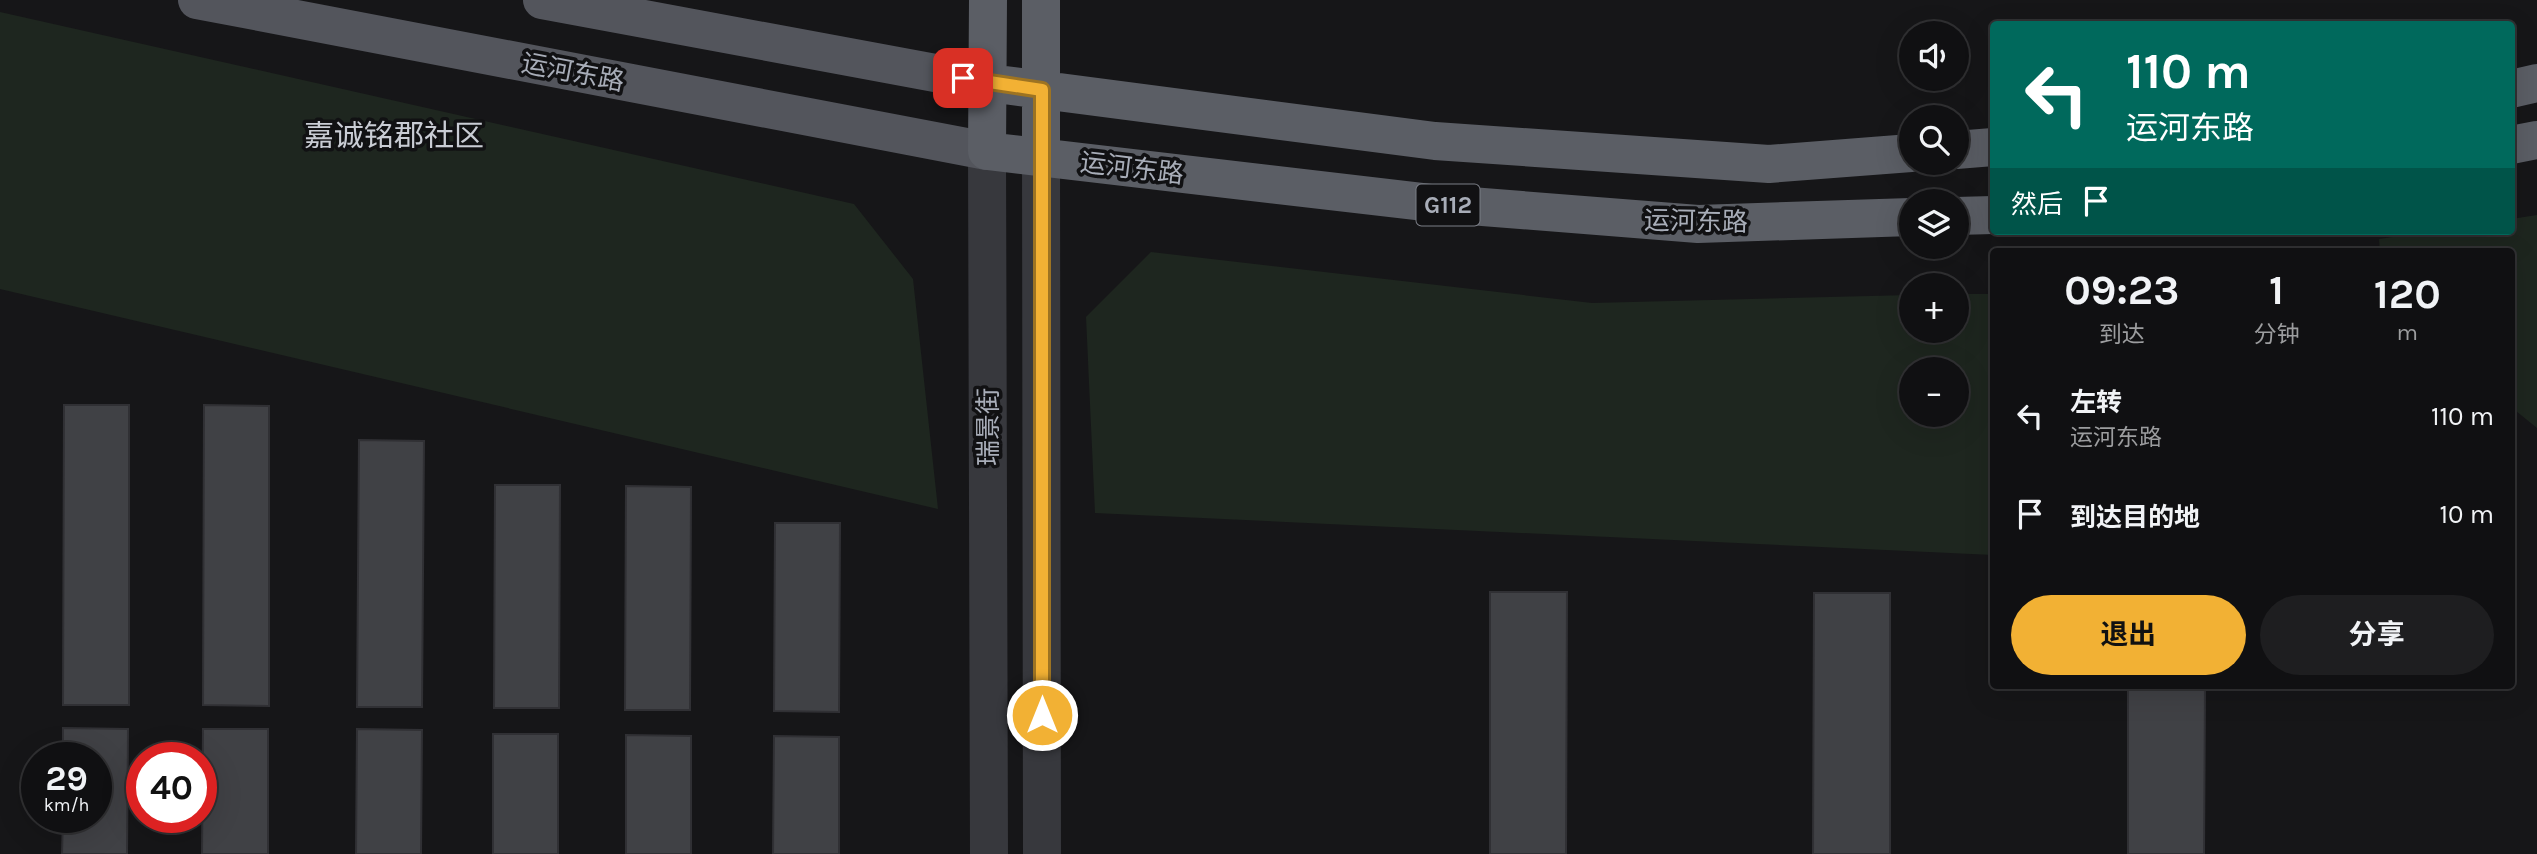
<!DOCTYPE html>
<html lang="zh">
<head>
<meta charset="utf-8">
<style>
  body { margin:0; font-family:Karla,"Noto Sans SC",sans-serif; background:#1e1e20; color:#f1f3f6; height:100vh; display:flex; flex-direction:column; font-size:26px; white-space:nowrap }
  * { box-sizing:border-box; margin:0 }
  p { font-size:23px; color:#9c9d9f }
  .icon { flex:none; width:38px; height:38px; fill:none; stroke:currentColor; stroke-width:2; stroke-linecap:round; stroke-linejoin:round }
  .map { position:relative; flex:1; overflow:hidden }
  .drawer { position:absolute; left:1990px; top:248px; width:525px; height:441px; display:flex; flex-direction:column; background:#101012; border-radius:7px; box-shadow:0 7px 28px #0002,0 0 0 2px #303032 }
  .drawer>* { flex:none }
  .banner { position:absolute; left:1990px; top:21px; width:525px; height:214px; border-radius:7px; box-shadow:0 7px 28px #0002,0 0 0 2px #303032; background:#00695c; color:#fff; overflow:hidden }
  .controls { position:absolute; left:1899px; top:21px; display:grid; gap:14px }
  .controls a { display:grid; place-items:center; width:70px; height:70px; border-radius:50%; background:#101012; box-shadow:0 7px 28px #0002,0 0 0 2px #303032; font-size:35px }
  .speed { position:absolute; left:21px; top:742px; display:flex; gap:14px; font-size:35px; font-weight:700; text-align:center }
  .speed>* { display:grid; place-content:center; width:91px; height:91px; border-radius:50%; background:#101012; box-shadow:0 7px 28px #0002,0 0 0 2px #303032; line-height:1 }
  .speed small { font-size:18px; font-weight:400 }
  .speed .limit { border:10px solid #d22; background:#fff; color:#111 }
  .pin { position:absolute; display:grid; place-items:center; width:60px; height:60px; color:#fff; margin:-30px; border-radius:14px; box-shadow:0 4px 10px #0006 }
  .me { position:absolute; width:77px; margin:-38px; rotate:0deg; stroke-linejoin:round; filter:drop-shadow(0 0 5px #0008) }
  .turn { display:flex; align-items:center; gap:24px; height:147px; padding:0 21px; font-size:32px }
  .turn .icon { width:91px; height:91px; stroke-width:2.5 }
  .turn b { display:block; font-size:49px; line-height:60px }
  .then { display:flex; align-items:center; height:66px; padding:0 21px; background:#0003; gap:14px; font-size:26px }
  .eta { display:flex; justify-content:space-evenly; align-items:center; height:119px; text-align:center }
  .eta b { font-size:42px; font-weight:700; line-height:49px }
  .cta { display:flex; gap:14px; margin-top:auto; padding:14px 21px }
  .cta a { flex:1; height:80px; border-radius:42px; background:#f2b134; color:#111; font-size:28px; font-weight:700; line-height:80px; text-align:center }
  .cta a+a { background:#1e1e20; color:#f1f3f6 }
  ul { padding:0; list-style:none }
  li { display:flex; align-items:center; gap:21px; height:98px; padding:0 21px }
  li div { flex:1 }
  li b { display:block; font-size:26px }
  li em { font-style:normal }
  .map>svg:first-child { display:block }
  .green { fill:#1e261f; fill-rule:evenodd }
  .building { fill:#404145; stroke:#303034; stroke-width:2 }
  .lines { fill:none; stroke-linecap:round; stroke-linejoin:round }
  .tertiary { stroke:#37383d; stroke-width:38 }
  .primary { stroke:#53555c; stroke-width:38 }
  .trunk { stroke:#5b5e65; stroke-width:38 }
  .route-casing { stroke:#9d7322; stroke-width:18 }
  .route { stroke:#f2b134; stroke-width:12 }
  .labels { text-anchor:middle; stroke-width:7; stroke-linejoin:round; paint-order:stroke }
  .shield { fill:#111113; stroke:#7b7e86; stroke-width:2 }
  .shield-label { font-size:24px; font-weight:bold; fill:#a8adb8 }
  .street-label { font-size:26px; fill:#a8adb8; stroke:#111113 }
  .quarter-label { font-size:30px; fill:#c9ccd4; stroke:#111113 }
</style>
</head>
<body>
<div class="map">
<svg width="2537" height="854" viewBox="0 0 2537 854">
  <rect width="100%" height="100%" fill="#161618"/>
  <path class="green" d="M0,12L854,204L913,279L938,509L0,289Z
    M2537,215V428L2511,407V252H2380L2379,239L2432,231H2511V219Z
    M1151,252L1592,303L1911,295V331H1956L1957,294H1993V555L1095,513L1086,317ZM1911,369H1956V415H1911Z"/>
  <path class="building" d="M64,405H129V705H63Z
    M204,405L269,406V706L203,705Z
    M359,440L424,441L422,707H357Z
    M495,485H560L559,708H494Z
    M626,486L691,487L690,710H625Z
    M775,523H840L839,712L774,711Z
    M1490,592H1567L1566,854H1490Z
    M1814,593H1890V854H1813Z
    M2128,686H2205L2204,854H2128Z
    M63,728L128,729L127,854H62L63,817H96V758H63Z
    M203,729H268V854H202Z
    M357,729L422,730L421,854H356Z
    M493,734H558V854H493Z
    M626,735L691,736V854H626Z
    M774,736L839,737V854H773Z"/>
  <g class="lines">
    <path class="tertiary" d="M987,151L989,854
      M1041,157L1042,854"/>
    <path class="primary" d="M197,0L987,151
      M542,0L989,83"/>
    <path class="trunk" d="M988,0L987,151L1432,203L1698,224L1911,217
      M1041,0V157
      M989,83L1435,141L1769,164L1911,153
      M2511,89L2537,83
      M2511,145L2537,140
      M1956,150L1993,147
      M1956,216L1993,215"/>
  </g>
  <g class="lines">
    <defs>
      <path id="route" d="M963,78L1042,90V715"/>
    </defs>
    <use href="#route" class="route-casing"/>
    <use href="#route" class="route"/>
  </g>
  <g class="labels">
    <rect class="shield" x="1416.5" y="184.5" width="63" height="41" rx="5"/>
    <g class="shield-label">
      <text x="1448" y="213">G112</text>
    </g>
    <g class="street-label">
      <text transform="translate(573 72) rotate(11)" y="9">运河东路</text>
      <text transform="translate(1132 168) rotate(7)" y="9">运河东路</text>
      <text transform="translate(1696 221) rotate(1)" y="9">运河东路</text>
      <text transform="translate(988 427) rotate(-90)" y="9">瑞景街</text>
    </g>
    <g class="quarter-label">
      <text x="394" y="146">嘉诚铭郡社区</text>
    </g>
  </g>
</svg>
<div class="controls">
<a><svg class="icon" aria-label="sound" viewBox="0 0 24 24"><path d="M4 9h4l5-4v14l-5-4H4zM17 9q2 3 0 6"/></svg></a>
<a><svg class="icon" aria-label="search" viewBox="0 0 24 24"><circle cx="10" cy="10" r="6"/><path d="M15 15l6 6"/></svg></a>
<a><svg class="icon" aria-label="layers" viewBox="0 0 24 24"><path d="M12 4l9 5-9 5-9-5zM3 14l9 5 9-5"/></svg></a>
<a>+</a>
<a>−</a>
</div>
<div class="speed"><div>29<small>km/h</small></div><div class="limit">40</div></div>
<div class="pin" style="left:963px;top:78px;background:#d93025"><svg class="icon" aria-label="arrive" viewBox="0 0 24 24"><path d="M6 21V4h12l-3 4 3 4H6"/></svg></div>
<svg class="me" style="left:1042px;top:715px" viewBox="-20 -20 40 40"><circle r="17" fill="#f2b134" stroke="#fff" stroke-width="3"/><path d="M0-11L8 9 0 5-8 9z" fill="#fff"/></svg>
<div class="banner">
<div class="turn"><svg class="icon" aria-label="left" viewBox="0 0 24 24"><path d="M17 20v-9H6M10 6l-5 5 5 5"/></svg><div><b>110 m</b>运河东路</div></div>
<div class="then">然后<svg class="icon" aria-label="arrive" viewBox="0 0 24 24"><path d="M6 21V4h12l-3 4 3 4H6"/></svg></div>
</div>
<section class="drawer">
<div class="eta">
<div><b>09:23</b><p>到达</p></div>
<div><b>1</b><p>分钟</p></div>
<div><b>120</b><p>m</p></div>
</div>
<ul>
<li><svg class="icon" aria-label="left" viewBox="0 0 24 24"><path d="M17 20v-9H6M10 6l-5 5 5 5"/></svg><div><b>左转</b><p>运河东路</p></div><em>110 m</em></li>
<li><svg class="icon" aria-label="arrive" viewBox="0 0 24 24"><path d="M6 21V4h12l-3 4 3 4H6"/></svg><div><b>到达目的地</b></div><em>10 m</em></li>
</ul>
<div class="cta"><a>退出</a><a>分享</a></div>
</section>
</div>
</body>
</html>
